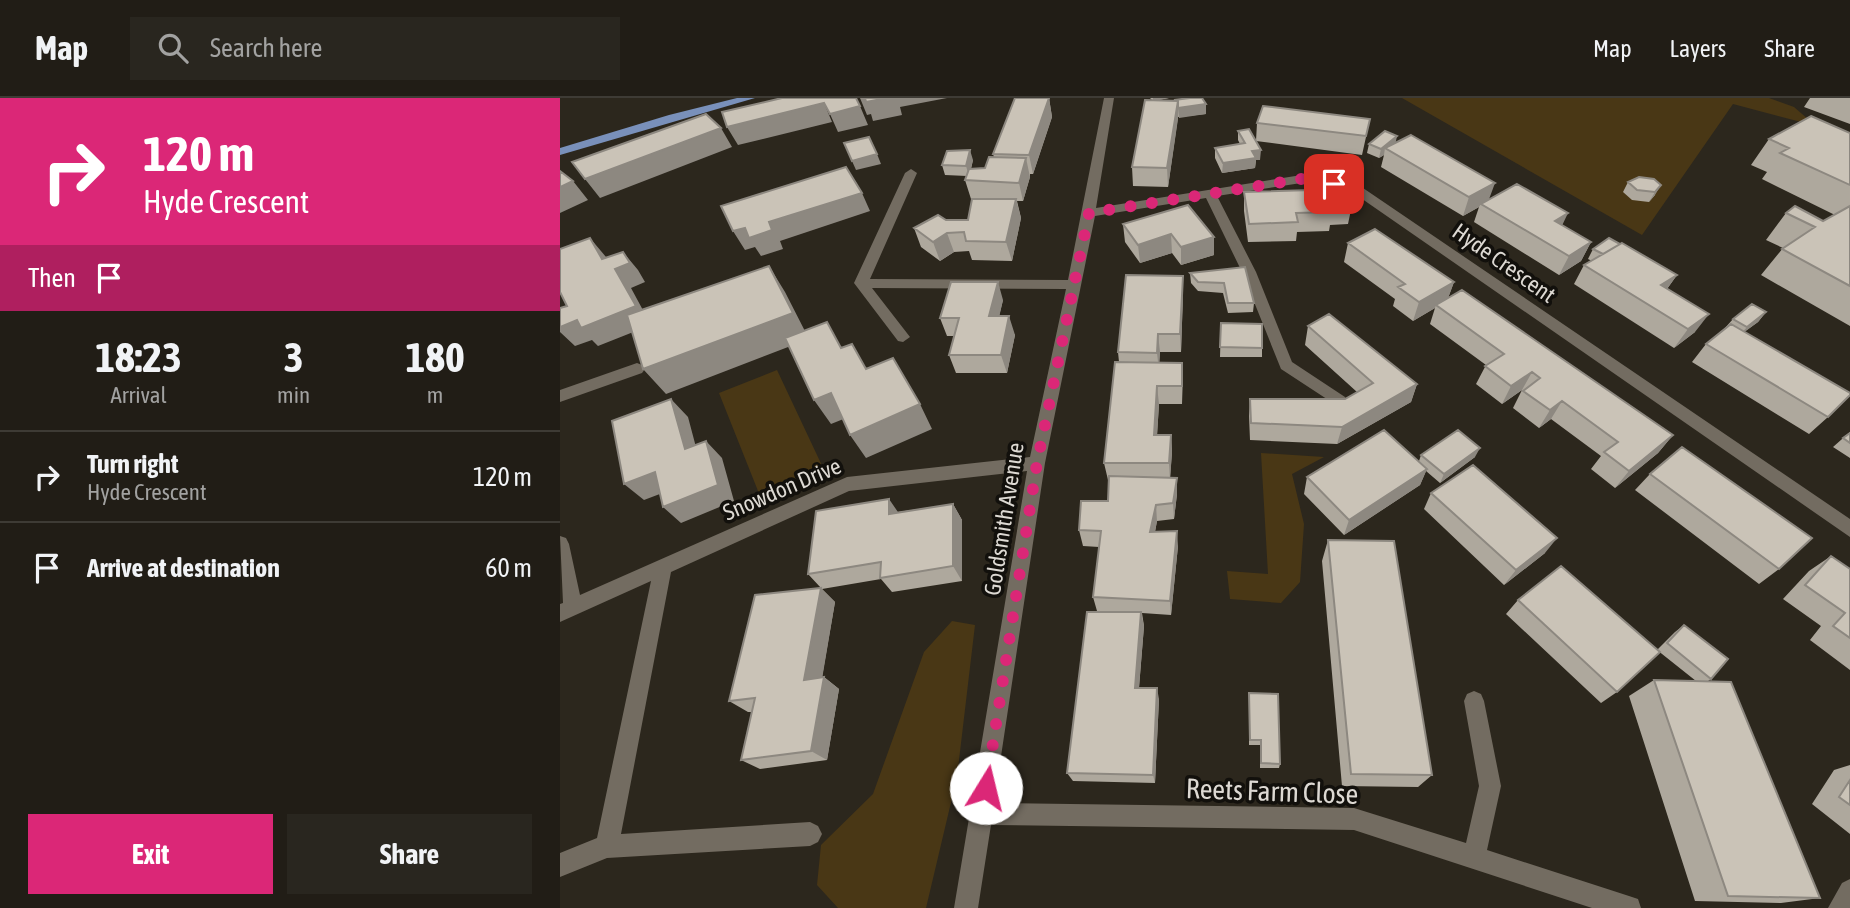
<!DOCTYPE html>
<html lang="en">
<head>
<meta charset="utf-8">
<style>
  body { margin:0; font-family:"Asap Condensed",sans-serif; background:#29261f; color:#f1f3f6; height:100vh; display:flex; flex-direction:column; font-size:26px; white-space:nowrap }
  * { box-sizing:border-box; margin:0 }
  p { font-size:23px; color:#a2a2a1 }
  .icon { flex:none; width:38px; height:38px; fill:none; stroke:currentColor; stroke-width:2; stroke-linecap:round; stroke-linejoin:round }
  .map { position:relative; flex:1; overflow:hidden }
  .panel { display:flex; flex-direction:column; background:#211d16; width:560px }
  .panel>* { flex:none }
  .top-card { background:#db2777; color:#fff; overflow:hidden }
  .pin { position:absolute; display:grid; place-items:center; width:60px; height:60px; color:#fff; margin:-30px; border-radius:14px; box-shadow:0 4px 10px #0006 }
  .me { position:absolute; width:77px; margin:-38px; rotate:9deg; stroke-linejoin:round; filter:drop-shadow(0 0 5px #0008) }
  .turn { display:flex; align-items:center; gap:24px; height:147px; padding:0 28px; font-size:32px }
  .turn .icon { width:91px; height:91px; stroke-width:2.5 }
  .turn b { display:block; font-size:49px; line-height:60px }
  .then { display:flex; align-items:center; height:66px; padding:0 28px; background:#0003; gap:14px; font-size:26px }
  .eta { display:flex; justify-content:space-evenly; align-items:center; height:119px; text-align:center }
  .eta b { font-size:42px; font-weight:700; line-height:49px }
  .primary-button { display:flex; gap:14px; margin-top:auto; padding:14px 28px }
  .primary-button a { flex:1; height:80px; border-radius:0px; background:#db2777; color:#fff; font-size:28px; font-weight:700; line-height:80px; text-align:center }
  .primary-button a+a { background:#29261f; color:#f1f3f6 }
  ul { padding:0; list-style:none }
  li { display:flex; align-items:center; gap:21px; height:91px; padding:0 28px; border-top:2px solid #3e3b35 }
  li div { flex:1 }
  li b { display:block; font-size:26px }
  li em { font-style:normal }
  header { display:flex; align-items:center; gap:42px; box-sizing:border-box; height:98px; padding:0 35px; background:#211d16; border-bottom:2px solid #3e3b35 }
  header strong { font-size:33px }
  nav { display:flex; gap:38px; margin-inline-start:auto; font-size:24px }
  .search { width:490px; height:63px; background:#29261f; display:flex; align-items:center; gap:18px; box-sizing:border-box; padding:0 24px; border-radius:0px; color:#a2a2a1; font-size:26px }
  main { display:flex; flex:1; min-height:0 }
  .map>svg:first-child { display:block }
  .green { fill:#493715 }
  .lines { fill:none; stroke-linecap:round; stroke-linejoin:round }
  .minor { fill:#736c61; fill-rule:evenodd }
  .major { fill:#7990ba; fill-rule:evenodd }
  .wall { fill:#aea89d }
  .shaded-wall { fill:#8d8880 }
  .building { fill:#cac3b7; stroke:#8d8880; stroke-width:2 }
  .route { stroke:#db2777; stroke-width:12; stroke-dasharray:0 21.6 }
  .labels { text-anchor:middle; stroke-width:7; stroke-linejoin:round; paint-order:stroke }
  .street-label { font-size:23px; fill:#ddd9d3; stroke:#12100c }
  .near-street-label { font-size:28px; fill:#ddd9d3; stroke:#12100c }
</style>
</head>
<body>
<header>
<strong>Map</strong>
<div class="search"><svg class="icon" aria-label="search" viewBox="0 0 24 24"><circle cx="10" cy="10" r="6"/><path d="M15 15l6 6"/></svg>Search here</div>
<nav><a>Map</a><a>Layers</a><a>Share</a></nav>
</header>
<main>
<section class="panel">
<div class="top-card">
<div class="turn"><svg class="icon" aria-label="right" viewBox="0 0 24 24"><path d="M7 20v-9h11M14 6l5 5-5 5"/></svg><div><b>120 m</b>Hyde Crescent</div></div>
<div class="then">Then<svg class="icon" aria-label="arrive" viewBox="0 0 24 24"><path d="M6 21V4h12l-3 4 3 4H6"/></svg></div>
</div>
<div class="eta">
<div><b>18:23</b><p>Arrival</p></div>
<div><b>3</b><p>min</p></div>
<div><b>180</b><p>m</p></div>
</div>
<ul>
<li><svg class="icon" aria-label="right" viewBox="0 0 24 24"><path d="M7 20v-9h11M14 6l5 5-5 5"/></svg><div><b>Turn right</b><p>Hyde Crescent</p></div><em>120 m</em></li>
<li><svg class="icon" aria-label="arrive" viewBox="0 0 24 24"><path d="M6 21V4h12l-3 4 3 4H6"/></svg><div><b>Arrive at destination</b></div><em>60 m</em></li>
</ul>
<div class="primary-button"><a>Exit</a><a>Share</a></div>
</section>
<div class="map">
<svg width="1290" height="810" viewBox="0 0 1290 810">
  <rect width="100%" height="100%" fill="#2c271d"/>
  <path class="green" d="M842,0H1209L1234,9L1249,22L1245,25L1173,6L1082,137Z
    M217,272L265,374L202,403L159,295Z
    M701,355L764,359L732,376L744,426L740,484L721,505L670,501L667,473L708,476Z
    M392,523L415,527L397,679L366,810H278L257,787L261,747L313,696L364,554Z"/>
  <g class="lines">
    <path class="minor" d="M544,0H554L536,110L748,76L803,90L1290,421V439L795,96L748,84L657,98L696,174L732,264L785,299L787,303L785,307L779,309L721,271L682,174L646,100L535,118L485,365L434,705L794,710L906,745L919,688L904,603L907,596L914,593L921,596L924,603L941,688L927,752L1069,798L1078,801L1081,810H1032L794,732L431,727L418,810H394L467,373L289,393L111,474L61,736L250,724L258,728L262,736L258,744L250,748L47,760L0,779V755L37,740L91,483L0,524V506L3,505L0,438L6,440L9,446L20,497L287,379L470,359L506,191L312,190L350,239L343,244L338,243L294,185L345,75L351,71L357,75L310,181L508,182Z
      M77,265L82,267L85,271L82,275L0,304V292Z
      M1290,781V810H1268L1282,785Z"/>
    <path class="major" d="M177,0H195L0,57V50L109,17Z"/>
  </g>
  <path class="wall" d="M489,0L492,19L473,76H470V79L463,103H457L461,120L452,163L412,162L409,153L394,154L380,163L361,149L354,130L386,122H408L412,101H411L405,82L407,78L385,77L382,67L413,62L411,71L425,70L434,59L433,56Z
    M590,0H609L598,2L646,16L618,19L608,89L573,88L572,69L592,2Z
    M1250,0H1290V26L1244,9Z
    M810,21L802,57L696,43L697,25Z
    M678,33L700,62H696L695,70L662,75L655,60V50L680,46L678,42Z
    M1290,35V228L1201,177L1223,150L1206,142L1226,115L1263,123L1275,117L1202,81L1207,74L1191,67L1209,41Z
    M835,45L929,101L1002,127L1031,144L1021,163L999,177L914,124L919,109L903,118L821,69L824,57L819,60L807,55L809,46Z
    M1094,81L1095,97L1089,104L1072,102L1063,94L1068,84Z
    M684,94L792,107L788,126L770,127L769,133L737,134L736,143L688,144L684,113Z
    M563,126L654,139V157L621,167L612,155L580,165L565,144Z
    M788,145L894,184L888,200L1113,337L1098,355L1055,390L1031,371L1041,358L991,321L979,330L953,310L962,292L942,306L916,286L926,267L870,226L875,210L853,223L833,208L835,201L784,164Z
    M1033,151L1117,177L1107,191L1135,234L1114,250L1014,186L1024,167L1032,163L1028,161Z
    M685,169L694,205L693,214L668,215L663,195L638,193L631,185L630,175Z
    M623,178V196L621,254H600L599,265H622V306H599L597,337H611L612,354L610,380L617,396L614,421L597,423L595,434L618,448L611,517L582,515L584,528L579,590L599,601L595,685L513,683L507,675L551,514L537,513L533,499L539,449L523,448L519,432L548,403L549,382H548L544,365L559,264L558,254Z
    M443,202L439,218L455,237L447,275H396L389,257L394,238H387L380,220Z
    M1206,214L1198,224L1184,234L1268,319L1249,336L1132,264L1146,246L1165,230L1173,221Z
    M661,225L702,250V259H660Z
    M748,228L857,286L851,304L777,346L690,342L689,318L690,301H785L797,294L745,247Z
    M1290,334V360L1273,349Z
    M861,357L915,359L880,385L866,373L860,387L784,437L744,396L747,379L859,363Z
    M1090,376L1219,471L1199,486L1075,392Z
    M871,395L985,455L944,487L864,411Z
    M393,406L402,422V483L332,494L321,481L262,491L275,504L262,579H264L279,591L267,662L200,671L181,662L192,614H188L169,603L261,490L248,476L338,414Z
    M768,442L872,677L858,689L782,688L762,463Z
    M1271,458L1290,471V572L1250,542L1261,528L1223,501L1249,473Z
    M958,502L1057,594L1041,605L946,516Z
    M1124,527L1151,581L1148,583L1260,800L1221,805L1135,803L1069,598L1094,582L1136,583L1097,552L1115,534Z
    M689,595L720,666L719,670H700V647H689Z
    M1290,667V736L1252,706L1274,672Z"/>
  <path class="shaded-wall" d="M300,0H387L340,9L342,17L313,23L311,16L307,17Z
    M489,0L492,19L473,76L469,57Z
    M593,0H609L593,3Z
    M618,3V21L608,89L607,70Z
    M264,5L272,24L178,47L167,29Z
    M646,6V16L619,20L618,10Z
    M300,8L308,27L278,34L270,16Z
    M161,30L172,49L40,100L25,81Z
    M837,38L835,48L825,50L824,57L819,60L821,51Z
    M410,52L413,62L409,78L406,68Z
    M701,52L700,62H696L695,70L662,75L663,65L692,53Z
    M317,56L321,66L296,72L292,63Z
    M466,60L470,79L463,103L459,85Z
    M13,83L28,102L0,115V89Z
    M935,85L928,104L921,106L919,109L903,118L909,99Z
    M1101,87L1095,97L1089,104L1095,94Z
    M302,95L310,113L220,143L223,151L201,158L195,149L185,152L173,133L209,124Z
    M456,101L461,120L452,163L446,144Z
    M1008,115L999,134L995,123Z
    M387,135L394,154L380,163L373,144Z
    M611,136L612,155L580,165L578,147Z
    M654,139V157L621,167V149Z
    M30,140L46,159L58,180L42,161Z
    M1031,144L1021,163L999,177L1009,158Z
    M63,154L78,172L85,184L71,190L91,227L38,248L32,242L15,248L0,234V229L55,171Z
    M209,168L225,194L249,241L106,296L83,271Z
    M1117,177L1104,195L1101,187Z
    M623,178V196L621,254L620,236Z
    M438,184L443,202L435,237L429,218Z
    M894,184L887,203L876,207L875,210L853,223L859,204Z
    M1206,214L1198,224L1179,238L1187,229Z
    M1149,216L1135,234L1114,250L1128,231Z
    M449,218L455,237L447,275L441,257Z
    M598,236L600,254L599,273L597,255Z
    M622,265L623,283L622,306Z
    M972,274L962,292L942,306L951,288Z
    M857,286L851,304L777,346L782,329Z
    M597,288L599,306L596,354L594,337Z
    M271,295L286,320L271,326L254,302Z
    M111,301L128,319L141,368L125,351Z
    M1002,303L991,321L979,330L990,312Z
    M360,306L372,331L306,360L290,337Z
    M611,337L612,354L610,382L609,365Z
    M1113,337L1098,355L1055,390L1069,373Z
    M146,343L162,360L174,403L121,425L103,409Z
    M920,350L915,359L880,385L884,376Z
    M867,371L860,387L784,437L789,422Z
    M95,374L113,391L84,402L64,386Z
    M617,380V396L614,421L613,405Z
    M329,401L340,417L329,416Z
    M393,406L402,422V483L393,468Z
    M596,407L597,423L592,449L590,434Z
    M617,433L618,448L611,517L610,503Z
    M997,440L985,455L944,487L956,472Z
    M261,490L275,504L260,593L244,582Z
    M581,514L584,528L578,601L575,590Z
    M264,579L279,591L267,662L251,653Z
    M597,590L599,601L595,685L593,677Z"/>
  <path class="building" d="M222,0H296L300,8L270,16L264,5L167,29L162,14Z
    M305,0H327L306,4Z
    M455,0H489L469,57L433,56Z
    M630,0H642L646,6L618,10V3L614,2Z
    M585,2L618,3L607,70L572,69Z
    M703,8L810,21L806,38L697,25Z
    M146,16L161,30L25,81L12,64Z
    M1251,18L1290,35V87L1220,55L1229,50L1209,41Z
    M689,31L701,52L692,53L696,60L663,65L655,50L685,45L678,33Z
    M825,33L837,38L821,51L809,46Z
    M851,37L935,85L909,99L825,50Z
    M309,39L317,56L292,63L284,45Z
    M410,52L406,68L382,67L387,53Z
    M429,59L466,60L459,85L405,82L409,71L425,70Z
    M286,69L302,95L209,124L212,132L189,140L185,130L173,133L161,108Z
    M0,73L13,83L0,89Z
    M1079,79L1094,81L1101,87L1095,94L1077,92L1068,84Z
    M957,86L1008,115L995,123L1031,144L1009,158L921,106Z
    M787,91L792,107L771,108L772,114L736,115L738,124L689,126L684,94Z
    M412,101H456L446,144L406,143L404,134L387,135L373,144L354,130L378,117L386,122H408Z
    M628,107L654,139L621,149L611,136L578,147L563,126Z
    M1235,108L1263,123L1290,108V188L1222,151L1255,129L1226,115Z
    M815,131L894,184L859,204L838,189L845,186L788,145Z
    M30,140L42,161L63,154L70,165L55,171L76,208L21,230L17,222L0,229V210L7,208L0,194V151Z
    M1049,140L1060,146L1043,156L1033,151Z
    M1062,145L1117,177L1101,187L1149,216L1128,231L1024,167Z
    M209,168L233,215L83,271L67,217Z
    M685,169L694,205H668L664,185L638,184L630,175Z
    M566,177L623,178L620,236H598L597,255L558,254Z
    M391,184H438L429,218H449L441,257H389L399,220H380Z
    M902,192L1113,337L1069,373L1044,354L1058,344L1002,303L990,312L963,293L980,280L972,274L951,288L925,268L944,256L876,207Z
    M1192,206L1206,214L1187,229L1173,221Z
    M769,216L857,286L782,329L691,325L690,301H785L813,285L748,228Z
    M267,224L281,250L292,246L306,271L333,260L360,306L290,337L271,295L254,302L225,240Z
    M661,225L702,226V250L660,249Z
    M1171,226L1290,295V297L1268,319L1146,246Z
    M555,264L622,265V288H597L594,337H611L609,365H544Z
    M111,301L125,351L146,343L158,387L103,409L95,374L64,386L52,323Z
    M824,332L867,371L789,422L747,379Z
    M898,332L920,350L884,376L861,357Z
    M1290,335V345L1283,340Z
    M1122,349L1252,440L1219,471L1090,376Z
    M913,367L997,440L956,472L871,395Z
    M549,378L617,380L613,405L596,407L590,434L617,433L610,503L533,499L541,433L519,432L521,403H548Z
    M329,401V416L393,406V468L320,480L321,464L248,476L256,413Z
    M768,442L834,443L872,677L791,676Z
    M1271,458L1290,471V540L1273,528L1285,515L1245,487Z
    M1001,468L1100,554L1057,594L958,502Z
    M261,490L244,582L264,579L251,653L181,662L195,600L169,603L195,497Z
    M527,514H581L575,590H597L593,677L507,675Z
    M1124,527L1168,561L1151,581L1107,545Z
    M1094,582L1171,584L1260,800L1168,798Z
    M689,595L718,596L720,666L701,665V642H690Z
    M1290,682V707L1279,699Z"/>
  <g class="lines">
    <path class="route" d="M426,690L477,365L529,115L748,80L774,86"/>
  </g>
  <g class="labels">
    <g class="street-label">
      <text transform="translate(944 165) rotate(35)" y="8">Hyde Crescent</text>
      <text transform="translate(222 391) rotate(-23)" y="8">Snowdon Drive</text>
      <text transform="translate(444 421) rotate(-81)" y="8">Goldsmith Avenue</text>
    </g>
    <g class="near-street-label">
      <text transform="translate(712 693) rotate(2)" y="10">Reets Farm Close</text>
    </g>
  </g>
</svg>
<div class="pin" style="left:774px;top:86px;background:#d93025"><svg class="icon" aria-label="arrive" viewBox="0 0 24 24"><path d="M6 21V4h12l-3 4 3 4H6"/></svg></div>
<svg class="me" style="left:426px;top:690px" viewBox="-20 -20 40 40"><circle r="19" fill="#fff"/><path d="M0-13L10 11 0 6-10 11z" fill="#db2777"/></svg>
</div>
</main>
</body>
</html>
